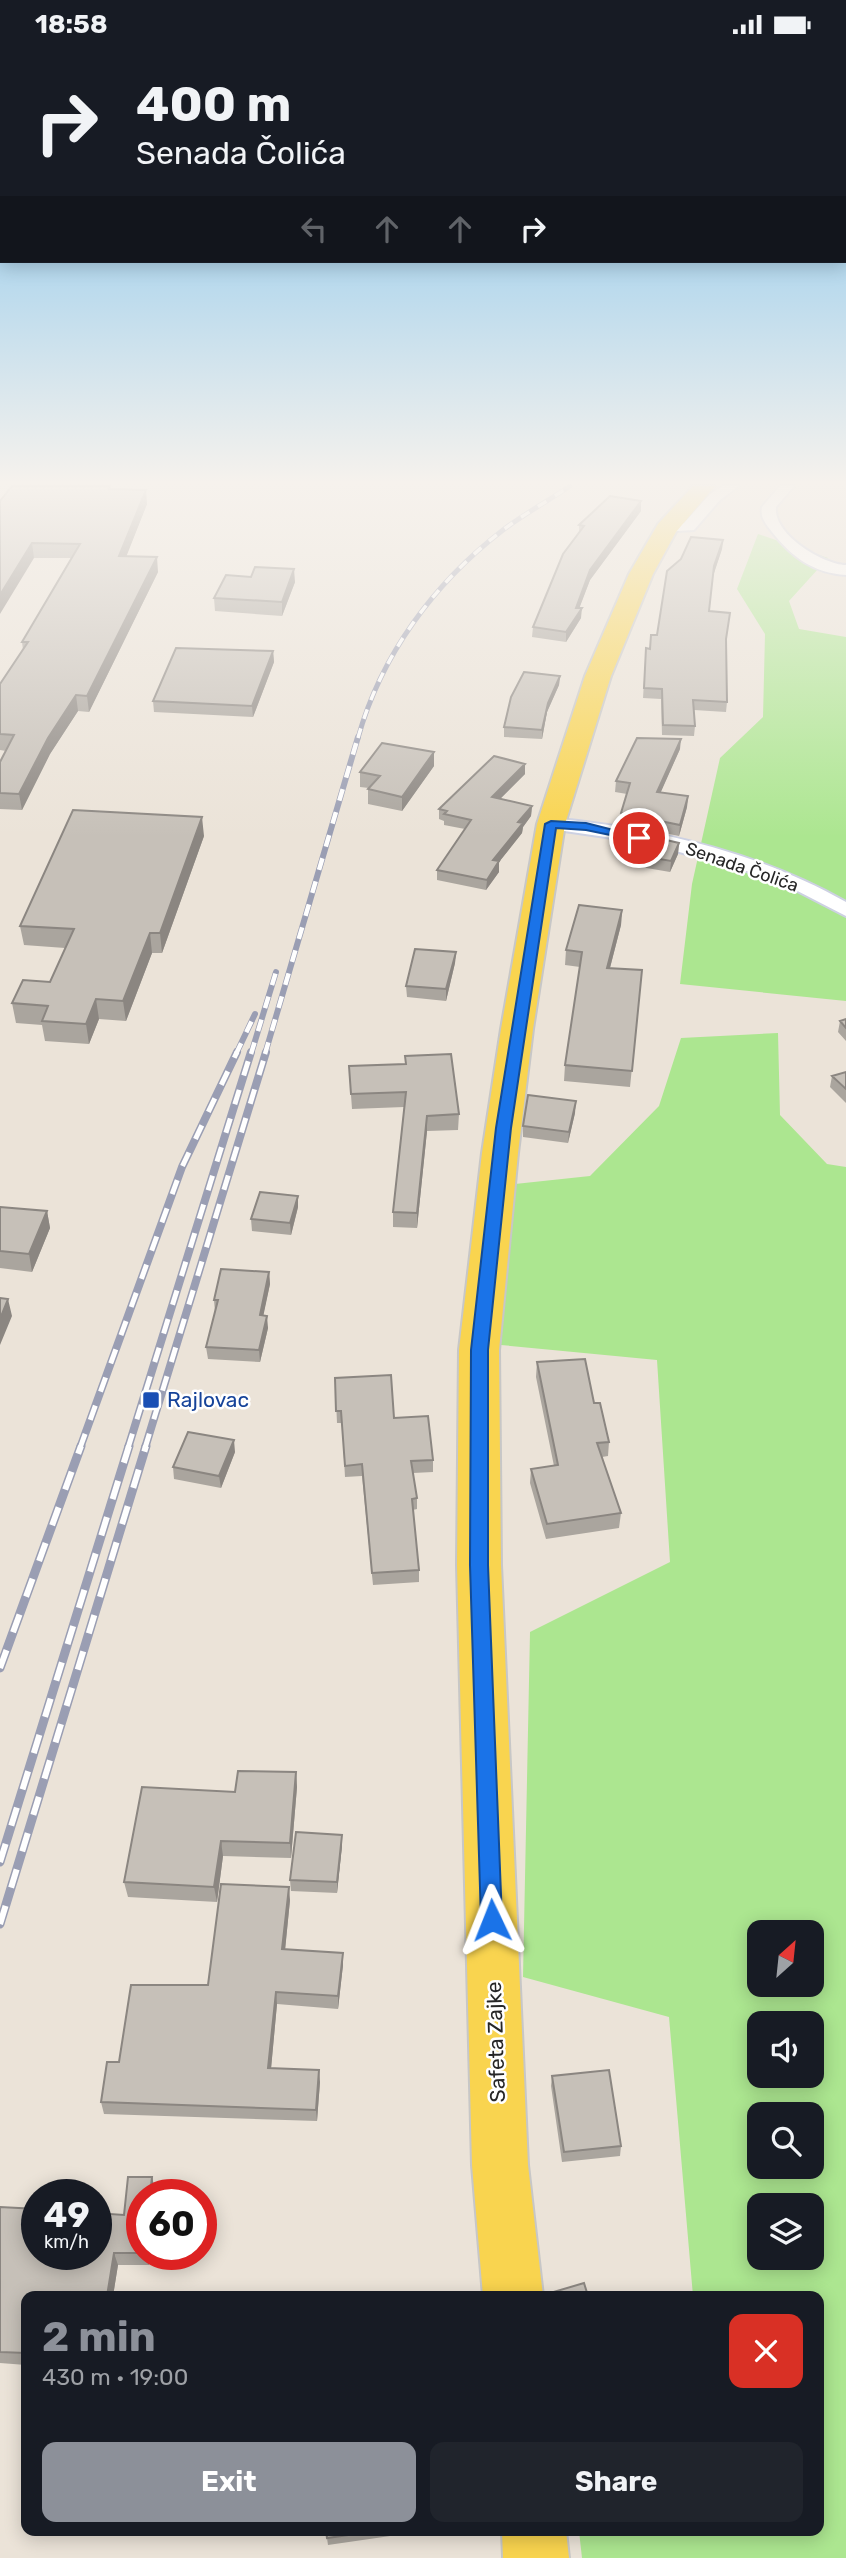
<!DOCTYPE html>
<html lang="en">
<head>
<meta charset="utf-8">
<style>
  body { margin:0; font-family:Rubik,sans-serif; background:#20242c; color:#f1f3f6; height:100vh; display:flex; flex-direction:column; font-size:26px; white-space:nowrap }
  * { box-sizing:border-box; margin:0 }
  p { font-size:23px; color:#9ea1a6 }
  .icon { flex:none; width:38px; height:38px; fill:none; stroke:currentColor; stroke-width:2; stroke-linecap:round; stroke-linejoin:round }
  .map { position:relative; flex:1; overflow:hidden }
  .drawer { position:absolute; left:21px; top:2242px; width:803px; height:245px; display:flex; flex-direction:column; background:#171b24; border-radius:14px; box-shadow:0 4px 18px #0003 }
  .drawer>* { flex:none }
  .banner { position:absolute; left:0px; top:0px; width:847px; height:214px; box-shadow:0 4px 18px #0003; background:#171b24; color:#f1f3f6; overflow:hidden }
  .needle { width:46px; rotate:27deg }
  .tools { position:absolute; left:747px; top:1871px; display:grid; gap:14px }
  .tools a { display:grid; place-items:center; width:77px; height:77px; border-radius:14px; background:#171b24; box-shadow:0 4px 18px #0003; font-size:35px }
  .speed { position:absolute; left:21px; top:2130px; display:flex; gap:14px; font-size:35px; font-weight:700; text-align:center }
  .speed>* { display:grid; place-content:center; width:91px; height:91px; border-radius:50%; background:#171b24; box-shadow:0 4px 18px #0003; line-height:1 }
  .speed small { font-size:18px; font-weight:400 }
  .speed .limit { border:10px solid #d22; background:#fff; color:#111 }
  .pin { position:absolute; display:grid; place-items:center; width:60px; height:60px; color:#fff; margin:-30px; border:4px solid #fff; border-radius:50%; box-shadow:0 2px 7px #0007 }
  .me { position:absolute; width:77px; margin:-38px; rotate:358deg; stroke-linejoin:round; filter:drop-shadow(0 0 5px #0008) }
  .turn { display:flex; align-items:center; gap:24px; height:147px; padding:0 21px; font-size:32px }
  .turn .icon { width:91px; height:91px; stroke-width:2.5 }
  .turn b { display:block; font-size:49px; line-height:60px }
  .lanes { display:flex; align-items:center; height:66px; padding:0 21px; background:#0003; justify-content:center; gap:35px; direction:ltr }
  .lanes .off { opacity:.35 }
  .round { display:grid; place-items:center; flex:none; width:74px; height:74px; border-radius:14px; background:#20242c }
  .head { display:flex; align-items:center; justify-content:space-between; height:119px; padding:0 21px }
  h1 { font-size:42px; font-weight:700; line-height:52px; color:#8c9099 }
  .primary-button { display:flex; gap:14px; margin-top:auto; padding:14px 21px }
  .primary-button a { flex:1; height:80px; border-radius:14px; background:#8c9099; color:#fff; font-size:28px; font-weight:700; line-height:80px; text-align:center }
  .primary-button a+a { background:#20242c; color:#f1f3f6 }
  .status { display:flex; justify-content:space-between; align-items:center; height:49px; padding:0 35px; background:#171b24; direction:ltr }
  .status svg { height:19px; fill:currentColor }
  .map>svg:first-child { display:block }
  .green { fill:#ace690; fill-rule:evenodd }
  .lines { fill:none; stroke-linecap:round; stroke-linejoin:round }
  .minor-casing { stroke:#cdd1e2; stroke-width:4 }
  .primary-casing { stroke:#c7c7c7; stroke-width:4 }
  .minor { fill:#fff; fill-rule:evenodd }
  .primary { fill:#f9d44f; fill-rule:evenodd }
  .rail-far3-casing { stroke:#9a9eb3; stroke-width:5 }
  .rail-far2-casing { stroke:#9a9eb3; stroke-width:6 }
  .rail-far1-casing { stroke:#9a9eb3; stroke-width:8 }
  .rail-casing { stroke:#9a9eb3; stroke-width:9 }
  .rail-far3 { stroke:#fff; stroke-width:3.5; stroke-dasharray:10; stroke-linecap:butt }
  .rail-far2 { stroke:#fff; stroke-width:4.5; stroke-dasharray:12; stroke-linecap:butt }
  .rail-far1 { stroke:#fff; stroke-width:5; stroke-dasharray:15; stroke-linecap:butt }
  .rail { stroke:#fff; stroke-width:6; stroke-dasharray:19; stroke-linecap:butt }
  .wall { fill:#aaa59e }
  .shaded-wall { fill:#8b8681 }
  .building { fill:#c6c0b8; stroke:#8b8681; stroke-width:2 }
  .route { fill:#1a73e8; stroke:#114b97; stroke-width:2 }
  .transit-dot { fill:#1a4fb4; stroke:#fff; stroke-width:2.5 }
  .labels { text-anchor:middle; stroke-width:5; stroke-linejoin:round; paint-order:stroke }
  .far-street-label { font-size:18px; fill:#272727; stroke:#fff }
  .transit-label { font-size:21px; fill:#164399; stroke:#fff; text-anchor:start }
  .street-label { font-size:21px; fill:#272727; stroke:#fff }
</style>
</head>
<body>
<div class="status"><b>18:58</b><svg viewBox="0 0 49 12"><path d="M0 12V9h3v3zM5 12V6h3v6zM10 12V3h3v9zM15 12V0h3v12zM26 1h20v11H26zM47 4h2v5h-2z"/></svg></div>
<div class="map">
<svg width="846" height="2509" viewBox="0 0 846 2509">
  <rect width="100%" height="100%" fill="#ebe3d8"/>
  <path class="green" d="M758,485L828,509L789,552L799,580L846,588V952L680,935L692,835L720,709L763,668L765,585L737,540Z
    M778,984L780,1066L827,1115L846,1118V2509H582L579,2482H819V2247H693L669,1968L523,1928L530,1583L670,1513L657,1311L501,1296L515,1135L590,1127L659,1057L681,989ZM760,1883H812V1936H760ZM760,1974H812V2026H760ZM760,2065H812V2118H760ZM760,2156H812V2208H760Z"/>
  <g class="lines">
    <defs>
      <path id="minor" d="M723,437H739L720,451L694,481L661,483L658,480L661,477L684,474L710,445Z
        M780,437H794L776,458C773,485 822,515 846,516V526C813,524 792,508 772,483C766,475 760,469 762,458Z
        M551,769C654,779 756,802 846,853V867L782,834L726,815L640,793L544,779L541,775L544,771Z"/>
      <path id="primary" d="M693,437H715L676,483L653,525L611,627L565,775L533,980L518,1104L499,1301L501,1516L528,2116L543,2247H483L472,2116L457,1516L459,1301L482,1104L501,980L537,775L585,627L629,525L658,475Z
        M502,2482H566L569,2509H503Z"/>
    </defs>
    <use href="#minor" class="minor-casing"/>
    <use href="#primary" class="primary-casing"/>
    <use href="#minor" class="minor"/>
    <use href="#primary" class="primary"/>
    <defs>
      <path id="rail-far3" d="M358,689C381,606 434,534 503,481C524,465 548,452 570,437"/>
      <path id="rail-far2" d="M236,1005L255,965
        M251,1005L276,923
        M265,1005L358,688"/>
      <path id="rail-far1" d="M80,1399L182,1118L237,1003
        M128,1399L251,1003
        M145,1399L266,1003"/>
      <path id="rail" d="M0,1619L81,1397
        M0,1813L129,1397
        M0,1875L146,1397"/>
    </defs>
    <use href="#rail-far3" class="rail-far3-casing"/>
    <use href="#rail-far2" class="rail-far2-casing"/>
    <use href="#rail-far1" class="rail-far1-casing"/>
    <use href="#rail" class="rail-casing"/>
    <use href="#rail-far3" class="rail-far3"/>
    <use href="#rail-far2" class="rail-far2"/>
    <use href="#rail-far1" class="rail-far1"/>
    <use href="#rail" class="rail"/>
  </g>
  <path class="wall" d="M111,440L147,455L126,507L158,523L89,663L78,662L50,705L22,761L0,760V713L6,702L0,701V635L23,601L22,593L71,509H34L0,452Z
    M641,462L590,531L579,559L581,569L566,593L532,588L533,578L579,484V476Z
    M723,491L722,500L713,527L709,562L726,592L727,653L726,663L694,661L695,677L694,687L662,686L661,650L643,649L646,599L650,600L651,586H657Z
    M251,528L295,533L282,567L215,562L214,549Z
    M273,602L274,613L253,668L154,663L153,652Z
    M560,627L559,636L547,663L542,690L504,688V678Z
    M680,700L660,744L688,747L687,758L679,787L620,775L621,764L627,745L615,743L616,732Z
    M434,703V717L402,762L368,755V740L369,739L360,738V723Z
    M525,715V725L500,750L532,757L531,767L523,778L522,784L499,813V823L486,841L437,831V821L465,780L444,776V772L439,770V760Z
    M204,787L162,904H152L126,972L99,970L89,995L45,992L42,976L16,974L12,954L50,933L65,899L24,896L20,877Z
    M679,794L678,805L670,823L629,816L630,805Z
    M622,861L621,876L610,919L642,921L630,1038L564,1032L565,1016L580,918L565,916L566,901Z
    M456,903L455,914L446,952L407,948L406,937Z
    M846,970V992L838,983L840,972Z
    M405,1007L459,1065L458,1081L427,1082L417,1179L393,1178V1163L404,1058L352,1060L350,1032L349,1017L405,1015Z
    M846,1023V1054L830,1038L832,1027Z
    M575,1064L568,1094L523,1088V1077Z
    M0,1158L47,1162L50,1179L32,1223L0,1219Z
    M298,1158L291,1186L252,1182L251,1170Z
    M269,1223L270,1235L263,1266L268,1279L260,1313L208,1310L206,1298L215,1263L214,1251Z
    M537,1313L594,1354L609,1393L608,1407L602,1408L621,1464L619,1479L546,1490L530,1434L531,1420L554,1417L536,1328Z
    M335,1329L394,1369L433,1411V1423L413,1424L417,1449V1460L413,1461L419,1521V1533L373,1536L362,1427L345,1428L342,1374H337Z
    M235,1403L221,1439L174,1430L173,1418Z
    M296,1723L297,1738L291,1809L223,1807L217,1853L128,1848L124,1833L235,1743Z
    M342,1786V1797L337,1844L291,1842L290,1831Z
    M290,1851L285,1900L343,1904V1916L338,1960L277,1955L271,2019L320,2033L317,2072L104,2065L101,2053L119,2013L208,1936Z
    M552,2027L621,2097L620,2107L562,2113L551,2037Z
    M128,2128H152L155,2141V2146H142V2205H150L149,2216H118L113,2247H26V2316L0,2314V2158L37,2160V2205H96V2164L124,2166Z
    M326,2482H411V2484L328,2496Z"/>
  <path class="shaded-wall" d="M146,441L147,455L121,521L119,507Z
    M641,452V462L590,531L576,568L582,559L581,569L566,593V583L590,521Z
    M723,491L722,500L713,527L714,517Z
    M32,494L34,509L0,565V546Z
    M157,508L158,523L89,663L87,647Z
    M294,520L295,533L282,567V553Z
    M273,602L274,613L253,668L252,657Z
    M560,627L559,636L547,663L542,690V681L548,654Z
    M76,646L78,662L50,705L22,761L19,745L48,689Z
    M681,690L680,700L656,754L657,743Z
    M434,703V717L402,762V748Z
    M525,715V725L492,758V748Z
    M688,747L687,758L679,787L680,776Z
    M532,757L531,767L523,778L522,784L499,813V823L486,841L487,831L493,811L518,773Z
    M202,768L204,787L162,904L160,884Z
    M679,794L678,805L670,823L671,812Z
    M622,861L621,876L606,934L607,919Z
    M150,884L152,904L126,972L123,952Z
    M456,903L455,914L446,952V940Z
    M96,950L99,970L89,995L86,975Z
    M576,1052L575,1064L568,1094L569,1083Z
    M427,1067V1082L417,1179V1164Z
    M298,1147V1158L291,1186L290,1174Z
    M47,1162L50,1179L32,1223L29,1205Z
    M269,1223L270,1235L261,1278L260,1266Z
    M8,1250L12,1267L0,1296V1270Z
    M267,1267L268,1279L260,1313L259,1301Z
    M234,1391L235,1403L221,1439L219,1427Z
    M296,1723L297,1738L291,1809L290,1794Z
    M342,1786V1797L337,1844V1833Z
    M221,1792L223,1807L217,1853L214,1838Z
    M289,1838L290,1851L284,1912L282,1900Z
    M343,1904V1916L338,1960V1947Z
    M276,1943L277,1955L270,2031L268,2019Z
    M319,2021L320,2033L317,2072L316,2061Z
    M152,2128L155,2141V2146H150Z
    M114,2204L118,2216L113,2247H107Z
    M146,2205H150L149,2216Z"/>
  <path class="building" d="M12,437H110L109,440L146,441L119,507L157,508L87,647L76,646L48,689L19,745L0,744V713L14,686L0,685V635L28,593H22L80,495L32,494L0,546V452Z
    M610,447L641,452L590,521L576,559H582L566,583L533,578L563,505L584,477L579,476Z
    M691,488L723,491L714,517L709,562L730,564L726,590L727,653L693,651L695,677L663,676L662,640L644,639L646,599L650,600L651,586H657L667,522L681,510Z
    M255,518L294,520L282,553L214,549L226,526L251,528Z
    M176,599L273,602L252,657L153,652Z
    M524,623L560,627L548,654L542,681L504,678L511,648Z
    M637,689L681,690L657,743L688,747L680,776L621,764L630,734L616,732Z
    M382,694L434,703L402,748L368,740L380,727L360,723Z
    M494,707L525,715L492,748L532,757L518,773L523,774L493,811L499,812L487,831L437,821L471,771L444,765L447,762L439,760Z
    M73,761L202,768L160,884H150L123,952L96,950L86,975L42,972L48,957L12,954L23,931L50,933L74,880L20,877Z
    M641,785L679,794L671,812L630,805Z
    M579,856L622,861L607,919L642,921L632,1022L565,1016L582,903L566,901Z
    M415,900L456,903L446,940L406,937Z
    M846,970V979L840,972Z
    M451,1005L459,1065L427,1067L417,1164L393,1163L406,1043L351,1045L349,1017L406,1015L405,1007Z
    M846,1023V1040L832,1027Z
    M528,1046L576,1052L569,1083L523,1077Z
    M260,1143L298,1147L290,1174L251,1170Z
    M0,1158L47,1162L29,1205L0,1202Z
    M221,1220L269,1223L260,1266L267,1267L259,1301L206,1298L218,1251H214Z
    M0,1249L8,1250L0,1270Z
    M585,1310L594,1354H600L609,1393L597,1394L621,1464L547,1475L531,1420L558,1416L537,1313Z
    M391,1326L394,1369L428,1367L433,1411L411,1412L417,1449L412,1450L419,1521L372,1524L362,1415L345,1417L341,1362H336L335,1329Z
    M188,1383L234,1391L219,1427L173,1418Z
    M238,1722L296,1723L290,1794L221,1792L214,1838L124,1833L142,1738L235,1743Z
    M296,1783L342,1786L337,1833L290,1831Z
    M221,1835L289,1838L282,1900L343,1904L338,1947L276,1943L268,2019L319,2021L316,2061L101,2053L107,2013H119L131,1936H208Z
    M609,2021L621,2097L564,2103L552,2027Z
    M128,2128H152L150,2146H142V2204H114L107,2247H26V2304L0,2303V2158L37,2160V2205H96V2164L124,2166Z
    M584,2234L588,2247H540Z
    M326,2482H376L327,2489Z"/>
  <linearGradient id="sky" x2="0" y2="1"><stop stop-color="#73beed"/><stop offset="0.55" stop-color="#f6f2ed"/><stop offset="1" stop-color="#f6f2ed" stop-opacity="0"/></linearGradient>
  <rect width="846" height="788" fill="url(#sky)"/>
  <path class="route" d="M551,772L586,774L645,789L639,792L586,781L556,779L511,1079L488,1301V1516L502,1871L499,1878L492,1881L484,1878L481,1871L470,1516L471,1301L496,1079L545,775Z"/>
  <rect class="transit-dot" x="142" y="1342" width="18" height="18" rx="3.5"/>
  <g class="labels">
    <g class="far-street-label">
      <text transform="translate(742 818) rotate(19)" y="6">Senada Čolića</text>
    </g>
    <g class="transit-label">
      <text x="167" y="1358">Rajlovac</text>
    </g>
    <g class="street-label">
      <text transform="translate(496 1993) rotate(-92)" y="7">Safeta Zajke</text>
    </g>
  </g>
</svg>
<div class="tools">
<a><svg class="needle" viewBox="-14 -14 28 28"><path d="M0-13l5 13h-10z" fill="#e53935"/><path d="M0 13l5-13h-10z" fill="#9ea1a6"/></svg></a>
<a><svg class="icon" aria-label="sound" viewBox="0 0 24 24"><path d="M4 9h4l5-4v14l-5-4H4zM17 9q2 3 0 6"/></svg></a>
<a><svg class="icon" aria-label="search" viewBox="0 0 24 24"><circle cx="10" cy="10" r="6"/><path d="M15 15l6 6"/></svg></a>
<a><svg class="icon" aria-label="layers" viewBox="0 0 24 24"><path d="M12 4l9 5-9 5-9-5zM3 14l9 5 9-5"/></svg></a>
</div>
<div class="speed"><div>49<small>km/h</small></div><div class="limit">60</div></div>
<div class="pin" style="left:639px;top:789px;background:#d93025"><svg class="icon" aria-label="arrive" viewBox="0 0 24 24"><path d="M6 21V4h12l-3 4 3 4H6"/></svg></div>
<svg class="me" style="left:492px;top:1871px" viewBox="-20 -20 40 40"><path d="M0-17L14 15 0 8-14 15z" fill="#1a73e8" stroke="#fff" stroke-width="4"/></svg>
<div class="banner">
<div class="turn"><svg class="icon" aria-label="right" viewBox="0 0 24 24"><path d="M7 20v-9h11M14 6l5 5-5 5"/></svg><div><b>400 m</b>Senada Čolića</div></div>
<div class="lanes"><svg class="icon off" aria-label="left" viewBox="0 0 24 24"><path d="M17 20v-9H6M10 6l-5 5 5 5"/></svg><svg class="icon off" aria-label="ahead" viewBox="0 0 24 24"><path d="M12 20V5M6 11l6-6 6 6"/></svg><svg class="icon off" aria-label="ahead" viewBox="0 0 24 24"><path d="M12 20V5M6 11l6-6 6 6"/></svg><svg class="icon" aria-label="right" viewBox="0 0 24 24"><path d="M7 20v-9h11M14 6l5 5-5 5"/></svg></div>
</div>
<section class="drawer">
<div class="head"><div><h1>2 min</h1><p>430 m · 19:00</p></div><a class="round" style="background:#d93025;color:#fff"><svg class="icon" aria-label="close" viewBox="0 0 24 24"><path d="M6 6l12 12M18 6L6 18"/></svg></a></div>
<div class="primary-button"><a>Exit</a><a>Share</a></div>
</section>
</div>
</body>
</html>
